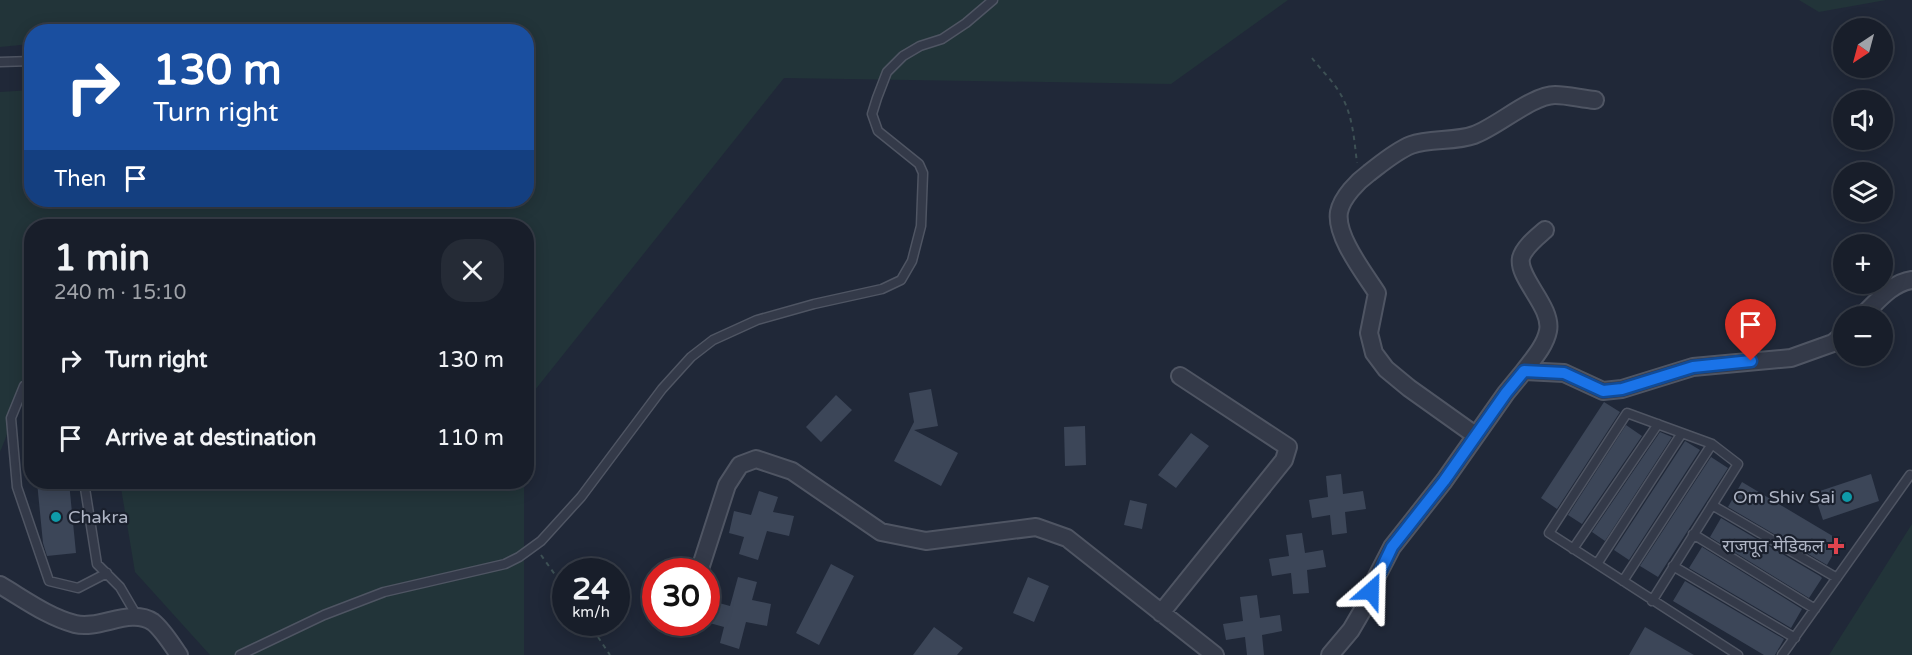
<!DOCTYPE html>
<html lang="en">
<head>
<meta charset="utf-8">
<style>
  body { margin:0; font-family:"Varela Round","Noto Sans Devanagari",sans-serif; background:#252b36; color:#f1f3f6; height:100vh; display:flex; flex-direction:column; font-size:22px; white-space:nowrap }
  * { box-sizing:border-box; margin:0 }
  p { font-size:20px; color:#9fa2a8 }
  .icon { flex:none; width:33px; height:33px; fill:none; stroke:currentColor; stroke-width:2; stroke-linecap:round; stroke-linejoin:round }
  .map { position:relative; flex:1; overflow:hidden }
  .panel { position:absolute; left:24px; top:219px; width:510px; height:270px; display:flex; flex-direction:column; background:#181e2a; border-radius:24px; box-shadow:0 3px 15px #0003,0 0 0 2px #363c47 }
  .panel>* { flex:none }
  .top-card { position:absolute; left:24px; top:24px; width:510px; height:183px; border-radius:24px; box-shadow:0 3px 15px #0003,0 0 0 2px #363c47; background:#1a4fa0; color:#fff; overflow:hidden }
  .needle { width:39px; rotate:216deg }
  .fabs { position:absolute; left:1833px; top:18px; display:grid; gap:12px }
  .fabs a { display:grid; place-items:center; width:60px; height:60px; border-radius:50%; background:#181e2a; box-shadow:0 3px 15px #0003,0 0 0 2px #363c47; font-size:30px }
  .speed { position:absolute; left:552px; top:558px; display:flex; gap:12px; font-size:30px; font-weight:700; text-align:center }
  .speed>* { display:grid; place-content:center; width:78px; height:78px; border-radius:50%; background:#181e2a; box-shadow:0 3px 15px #0003,0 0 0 2px #363c47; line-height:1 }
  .speed small { font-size:15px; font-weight:400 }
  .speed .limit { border:9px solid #d22; background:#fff; color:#111 }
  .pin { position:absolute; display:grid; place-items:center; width:51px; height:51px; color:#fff; margin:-62px -26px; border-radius:50% 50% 50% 0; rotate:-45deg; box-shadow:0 0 6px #0007 }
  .pin .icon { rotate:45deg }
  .me { position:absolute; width:66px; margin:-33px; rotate:25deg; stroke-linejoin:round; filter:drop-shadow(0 0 4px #0008) }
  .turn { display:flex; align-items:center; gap:21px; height:126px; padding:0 30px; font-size:27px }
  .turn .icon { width:78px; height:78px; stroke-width:2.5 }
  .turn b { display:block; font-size:42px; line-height:51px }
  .then { display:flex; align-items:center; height:57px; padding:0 30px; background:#0003; gap:12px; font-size:22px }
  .round { display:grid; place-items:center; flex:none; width:63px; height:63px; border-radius:24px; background:#252b36 }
  .head { display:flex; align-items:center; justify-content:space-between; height:102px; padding:0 30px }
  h1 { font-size:36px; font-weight:700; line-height:45px }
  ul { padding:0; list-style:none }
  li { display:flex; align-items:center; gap:18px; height:78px; padding:0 30px }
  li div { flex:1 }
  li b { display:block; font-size:22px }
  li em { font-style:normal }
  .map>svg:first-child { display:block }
  .green { fill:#223439 }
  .building { fill:#3c4658 }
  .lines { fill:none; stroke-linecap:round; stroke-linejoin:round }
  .lane-casing { stroke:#4f5563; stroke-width:11 }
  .street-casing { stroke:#4f5563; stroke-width:20 }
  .path { stroke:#3d5054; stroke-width:2; stroke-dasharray:4.5 4.5; stroke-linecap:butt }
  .lane { stroke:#343a49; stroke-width:8 }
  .street { stroke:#343a49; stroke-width:16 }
  .route-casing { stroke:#114b97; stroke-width:15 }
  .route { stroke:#1a73e8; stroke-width:10 }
  .culture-dot { fill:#0f9aa8; stroke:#1a202d; stroke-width:2 }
  .health-dot { fill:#e0444e; stroke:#1a202d; stroke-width:2 }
  .labels { text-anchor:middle; stroke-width:4.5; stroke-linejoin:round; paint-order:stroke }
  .poi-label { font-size:18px; fill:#afb5c5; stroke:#1a202d; text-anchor:end }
</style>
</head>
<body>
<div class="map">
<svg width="1912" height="655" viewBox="0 0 1912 655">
  <rect width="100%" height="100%" fill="#202838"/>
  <path class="green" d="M0,0H1288L1171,84L784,78L527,400L526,226H32L31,388H26L0,452V92L31,90L32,200H526V32H32L31,44L0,47Z
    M1799,0H1886L1819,12Z
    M120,482H524V655H210L135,572Z
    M1912,524V655H1829Z"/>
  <path class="building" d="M931,389L938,426L914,430L958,453L941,486L894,461L914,422L909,393Z
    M836,395L852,410L821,442L806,427Z
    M1604,402L1620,412L1557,509L1541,498Z
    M1626,425L1642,436L1582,524L1568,515Z
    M1085,426L1086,465L1065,466L1064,427Z
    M1660,432L1672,437L1605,541L1592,532Z
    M1191,433L1209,446L1176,488L1158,475Z
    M1685,441L1700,450L1629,560L1614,550Z
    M1711,457L1728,468L1658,577L1640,566Z
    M1341,474L1343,494L1363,491L1366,509L1345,512L1347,533L1332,535L1330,515L1312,518L1309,500L1328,497L1326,476Z
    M1871,474L1879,501L1823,520L1814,493Z
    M37,482H69L76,553L47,556L43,543Z
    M1742,482L1841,541L1827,565L1728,507Z
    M759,491L778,497L773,512L794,516L789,536L767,531L758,560L739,554L744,537L729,533L734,511L751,515Z
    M1130,500L1147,504L1142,529L1124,525Z
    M1721,518L1820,576L1822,578L1809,598L1710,537Z
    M1302,533L1305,553L1323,550L1326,567L1307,570L1309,593L1293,594L1291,573L1272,576L1269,559L1289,556L1286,535Z
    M1702,547L1802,609L1791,628L1689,568Z
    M831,564L854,576L819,645L796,633Z
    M738,577L757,582L752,600L771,604L767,626L746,622L739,649L720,643L724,627L706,622L712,601L730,606Z
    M1028,577L1049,586L1034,622L1013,613Z
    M1685,581L1784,639L1775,655H1764L1673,601Z
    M1257,595L1260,618L1280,615L1282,631L1262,635L1264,655H1247L1245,637L1226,640L1223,624L1243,621L1240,597Z
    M934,627L963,648L957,655H913Z
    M1645,627L1694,655H1629Z"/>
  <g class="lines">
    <defs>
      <path id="lane" d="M0,62L32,61
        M32,386H24L11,418L17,487L49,581L78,588L107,573
        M84,482L97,564L120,587L137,616
        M1712,505L1837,578
        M1693,534L1815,609
        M1573,549L1658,424
        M1597,564L1682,433
        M1673,566L1795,638
        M1623,581L1712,444
        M1652,601L1738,464L1712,444L1627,413L1549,533L1738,655
        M240,655L324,615L384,592L505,564L519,557L541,541L581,497L662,389L691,357L713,340L757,320L814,304L882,289L901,280L912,261L921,226L923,173L919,164L878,131L872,114L877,98L887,72L903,56L920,46L942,39L966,23L993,0
        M1782,655L1910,475"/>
      <path id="street" d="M1862,316C1877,302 1891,283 1912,280
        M1524,371C1533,359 1545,346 1548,331C1553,307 1517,278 1521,258C1524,247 1537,237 1545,230
        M1475,435L1409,388L1386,369L1374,353L1369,333L1377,293C1365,274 1335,236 1339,212C1342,197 1358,181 1369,173C1382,163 1396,151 1411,145C1429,138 1455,142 1474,135C1497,127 1532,95 1555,95C1568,95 1582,99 1595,100
        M699,572L727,485L740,465L756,459L792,471L881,532L926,541L1036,527L1067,538L1215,655
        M0,585C24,599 48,617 75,624C100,630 130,607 153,622C163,630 172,645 179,655
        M1161,613L1284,460L1288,447L1180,376
        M1330,655L1351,630L1365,606L1377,576L1392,547L1444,481L1506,393L1524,371L1564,373L1603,391L1622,389L1693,367L1791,358L1833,343L1844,334"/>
    </defs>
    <use href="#lane" class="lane-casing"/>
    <use href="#street" class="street-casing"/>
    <path class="path" d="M1312,58C1321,70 1334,82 1341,95C1353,116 1354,139 1357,163
      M541,555L566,590
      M588,622L610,655"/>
    <use href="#lane" class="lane"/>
    <use href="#street" class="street"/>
  </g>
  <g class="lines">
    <defs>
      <path id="route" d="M1371,591L1392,547L1444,481L1506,393L1524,371L1564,373L1603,391L1622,389L1693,367L1751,361"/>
    </defs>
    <use href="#route" class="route-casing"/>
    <use href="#route" class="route"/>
  </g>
  <g class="culture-dot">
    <circle cx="1847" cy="497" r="6"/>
    <circle cx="56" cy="517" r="6"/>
  </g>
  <path class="health-dot" d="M1833 537h6v6h6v6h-6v6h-6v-6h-6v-6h6z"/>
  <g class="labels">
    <g class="poi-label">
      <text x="1835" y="503">Om Shiv Sai</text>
      <text x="68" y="523" text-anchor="start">Chakra</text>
      <text x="1824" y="552">राजपूत मेडिकल</text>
    </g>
  </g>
</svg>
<div class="fabs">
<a><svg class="needle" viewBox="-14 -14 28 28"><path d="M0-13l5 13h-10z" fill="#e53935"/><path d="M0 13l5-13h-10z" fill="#9fa2a8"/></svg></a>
<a><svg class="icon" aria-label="sound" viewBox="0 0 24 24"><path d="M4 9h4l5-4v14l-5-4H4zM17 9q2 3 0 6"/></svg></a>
<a><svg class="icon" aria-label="layers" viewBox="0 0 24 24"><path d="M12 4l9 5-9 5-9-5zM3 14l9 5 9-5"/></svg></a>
<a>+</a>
<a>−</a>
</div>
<div class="speed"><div>24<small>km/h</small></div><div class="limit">30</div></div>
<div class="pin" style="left:1751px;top:361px;background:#d93025"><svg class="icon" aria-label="arrive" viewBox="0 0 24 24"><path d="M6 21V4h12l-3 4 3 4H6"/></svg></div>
<svg class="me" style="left:1371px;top:591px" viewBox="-20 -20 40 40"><path d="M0-17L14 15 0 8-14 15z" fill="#1a73e8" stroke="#fff" stroke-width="4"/></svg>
<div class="top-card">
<div class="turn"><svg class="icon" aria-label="right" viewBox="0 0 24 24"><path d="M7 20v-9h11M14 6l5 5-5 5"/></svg><div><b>130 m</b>Turn right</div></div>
<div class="then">Then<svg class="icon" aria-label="arrive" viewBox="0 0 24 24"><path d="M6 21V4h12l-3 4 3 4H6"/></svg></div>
</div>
<section class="panel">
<div class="head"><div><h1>1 min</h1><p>240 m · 15:10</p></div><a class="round"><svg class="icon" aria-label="close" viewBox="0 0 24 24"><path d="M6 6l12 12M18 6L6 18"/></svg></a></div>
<ul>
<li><svg class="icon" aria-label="right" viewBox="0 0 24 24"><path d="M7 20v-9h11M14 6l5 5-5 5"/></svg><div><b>Turn right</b></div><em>130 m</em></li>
<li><svg class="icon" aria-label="arrive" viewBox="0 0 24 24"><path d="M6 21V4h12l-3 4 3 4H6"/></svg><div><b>Arrive at destination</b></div><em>110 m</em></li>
</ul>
</section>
</div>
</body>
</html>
